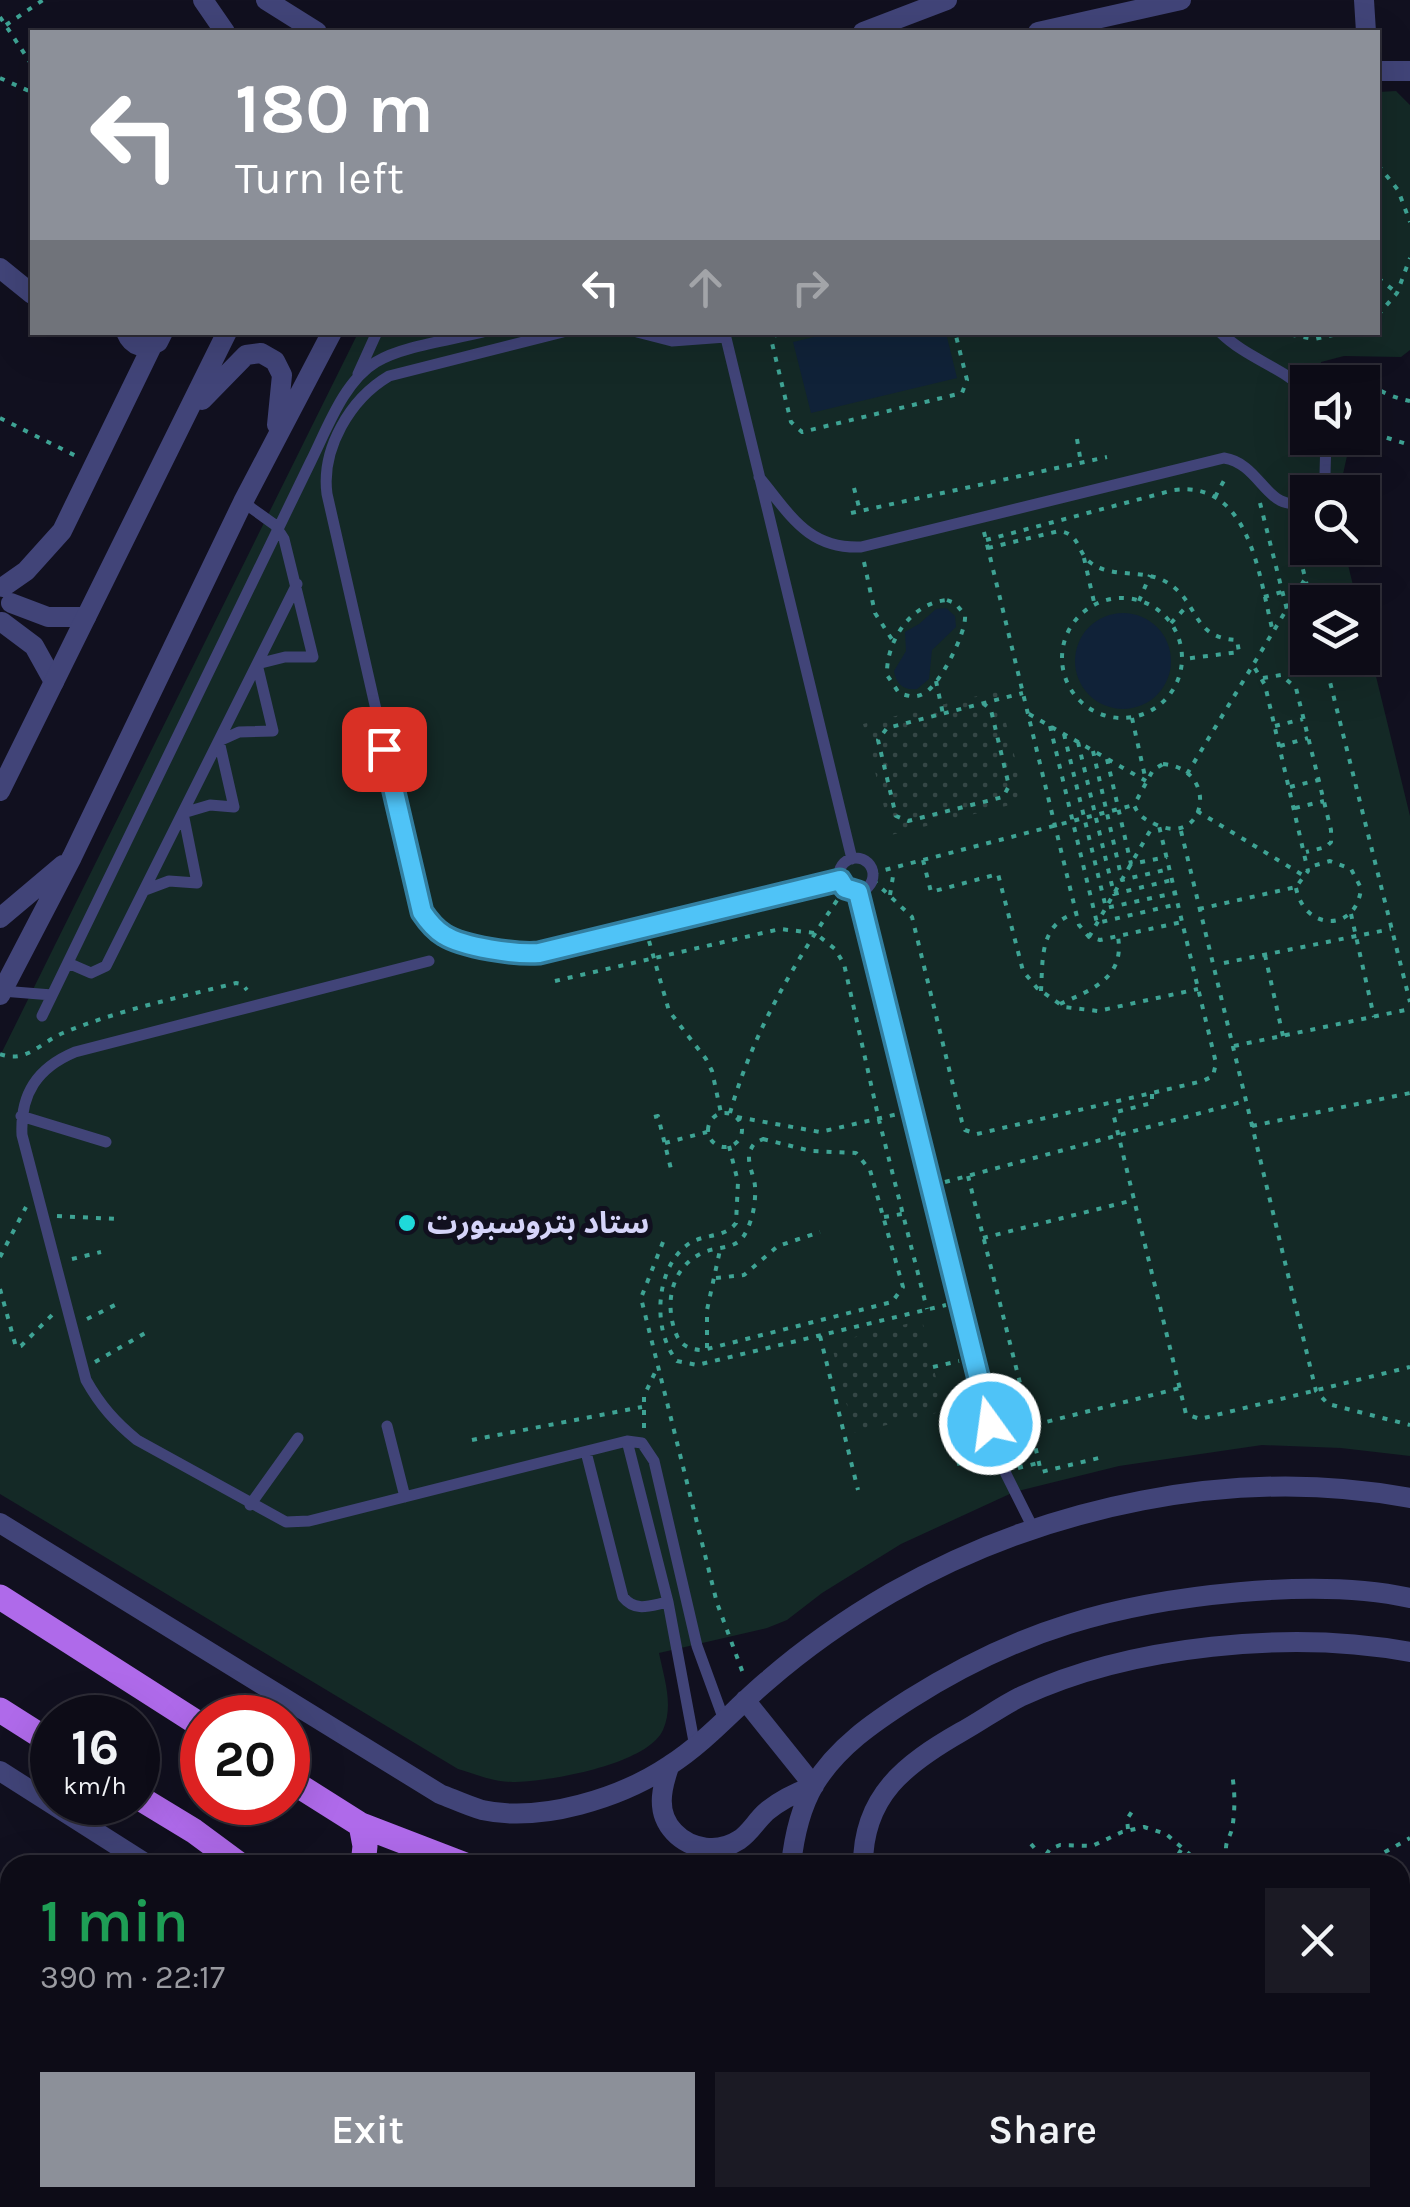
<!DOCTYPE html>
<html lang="en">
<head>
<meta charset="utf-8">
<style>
  body { margin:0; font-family:Karla,"Noto Sans Arabic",sans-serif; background:#1b1a24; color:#f1f3f6; height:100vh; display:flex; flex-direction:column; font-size:38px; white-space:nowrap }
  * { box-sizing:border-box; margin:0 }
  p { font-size:32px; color:#9a9ba1 }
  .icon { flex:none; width:55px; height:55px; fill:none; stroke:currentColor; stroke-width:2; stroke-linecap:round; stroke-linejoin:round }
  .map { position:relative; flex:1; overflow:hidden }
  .panel { position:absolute; left:0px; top:1855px; width:1410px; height:352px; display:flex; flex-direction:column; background:#0d0c17; border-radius:30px 30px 0 0; box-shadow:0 10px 40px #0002,0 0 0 2px #2d2c36 }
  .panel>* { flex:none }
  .hud { position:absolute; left:30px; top:30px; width:1350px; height:305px; border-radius:0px; box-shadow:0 10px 40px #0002,0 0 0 2px #2d2c36; background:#8c9099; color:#fff; overflow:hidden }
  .controls { position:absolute; left:1290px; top:365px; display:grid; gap:20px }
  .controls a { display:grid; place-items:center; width:90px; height:90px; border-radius:0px; background:#0d0c17; box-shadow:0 10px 40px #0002,0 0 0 2px #2d2c36; font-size:50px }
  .speed { position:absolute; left:30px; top:1695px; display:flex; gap:20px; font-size:50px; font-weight:700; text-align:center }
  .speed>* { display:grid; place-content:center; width:130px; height:130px; border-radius:50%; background:#0d0c17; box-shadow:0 10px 40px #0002,0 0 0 2px #2d2c36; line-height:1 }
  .speed small { font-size:25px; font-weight:400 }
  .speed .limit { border:15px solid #d22; background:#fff; color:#111 }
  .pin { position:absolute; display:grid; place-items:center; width:85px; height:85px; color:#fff; margin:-42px; border-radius:20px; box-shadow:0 5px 15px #0006 }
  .me { position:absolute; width:110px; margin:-55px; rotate:346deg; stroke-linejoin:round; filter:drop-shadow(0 0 8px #0008) }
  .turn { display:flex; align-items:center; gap:35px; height:210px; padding:0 40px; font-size:45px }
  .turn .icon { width:130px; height:130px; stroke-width:2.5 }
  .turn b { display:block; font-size:70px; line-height:85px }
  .lanes { display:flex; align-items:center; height:95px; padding:0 40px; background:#0003; justify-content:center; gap:50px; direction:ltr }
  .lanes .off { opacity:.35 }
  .round { display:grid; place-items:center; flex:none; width:105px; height:105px; border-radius:0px; background:#1b1a24 }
  .headline { display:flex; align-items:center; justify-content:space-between; height:170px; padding:0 40px }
  h1 { font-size:60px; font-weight:600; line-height:75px; color:#1e9e55 }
  .action { display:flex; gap:20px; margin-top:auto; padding:20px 40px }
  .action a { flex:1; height:115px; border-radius:0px; background:#8c9099; color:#fff; font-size:40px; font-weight:600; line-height:115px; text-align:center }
  .action a+a { background:#1b1a24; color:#f1f3f6 }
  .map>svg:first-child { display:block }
  .grass { fill:#142926 }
  .park { fill:url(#park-dots) }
  .water { fill:#102238 }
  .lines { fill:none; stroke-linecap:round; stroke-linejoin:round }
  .path { stroke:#3ea394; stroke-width:4; stroke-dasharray:5 8; stroke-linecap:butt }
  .service { stroke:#414478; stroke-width:11 }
  .minor { stroke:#414478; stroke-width:20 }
  .tertiary { stroke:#414478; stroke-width:20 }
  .primary { stroke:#af6aea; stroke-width:25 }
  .route-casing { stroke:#337fa1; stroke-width:25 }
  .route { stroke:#4fc3f7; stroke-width:18 }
  .poi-dot { fill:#1fd9da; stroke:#11101f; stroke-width:4 }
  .labels { text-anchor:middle; stroke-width:10; stroke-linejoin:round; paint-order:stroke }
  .poi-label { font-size:30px; font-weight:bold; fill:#d5d4f9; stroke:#11101f; text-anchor:start }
</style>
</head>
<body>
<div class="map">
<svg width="1410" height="2207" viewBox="0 0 1410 2207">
  <defs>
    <pattern id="park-dots" width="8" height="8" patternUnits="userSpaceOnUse" patternTransform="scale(2.5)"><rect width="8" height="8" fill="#142926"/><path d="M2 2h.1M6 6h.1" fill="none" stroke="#354746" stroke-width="1.8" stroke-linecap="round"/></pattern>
  </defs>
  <rect width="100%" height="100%" fill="#11101f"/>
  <path class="grass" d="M1396,91L1410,105V350L1401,357L1344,356L1321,362L1319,382H1308V438H1351L1339,492H1308V548H1344L1357,602H1308V658H1362L1363,623L1410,816V1456L1341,1448L1262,1445L1119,1466L1014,1492L901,1544L822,1593L787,1620L767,1628L659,1653C664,1678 674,1705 663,1730C647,1765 547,1782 512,1782C494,1782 475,1774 458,1769L0,1494V1056L358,333L1378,332V92Z"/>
  <path class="park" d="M998,691L1026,801L891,835L863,724Z
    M922,1320L944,1411L854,1433L831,1343Z
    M0,2083L10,2093V2198H43L42,2207H0Z"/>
  <path class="water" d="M831,333H946L957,378L811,413L793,342Z
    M946,608L955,616L956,627L932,650L929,679L917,689C904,691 896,684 894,671L906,651L905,632L919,624L936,609Z
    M1075 661a48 48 0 1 1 96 0a48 48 0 1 1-96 0Z"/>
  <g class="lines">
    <path class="path" d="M0,17L32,65
      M6,25L43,0
      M0,78L29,91L32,96
      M1378,165L1398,190L1410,222
      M1378,278L1397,293
      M1378,315L1397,293L1410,258
      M776,332L772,343L791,422L802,432L962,393L967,380L955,332
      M1278,332L1314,339L1348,332
      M1308,370C1363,365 1364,392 1410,401
      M0,418L76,456
      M1362,430L1410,445
      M1077,439L1081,463
      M854,488L860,511
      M1215,497L1227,475
      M1260,503L1287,610
      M851,513L1107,457
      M1295,518L1297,545L1311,602
      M984,532L1079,925L1089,937L1100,940L1182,922
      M986,540L1174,490C1251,480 1259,578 1273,632
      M988,548L1059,531C1081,534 1076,552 1091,563C1112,579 1144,568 1168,583C1200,603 1191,638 1237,640L1239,652L1184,659
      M1084,558L1094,602
      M864,562L875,613L893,641
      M1264,597L1282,592
      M1062 658a60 60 0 1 1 120 0a60 60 0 1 1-120 0Z
      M947,600L955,603L965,615C967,632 939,687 923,694C915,698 908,696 899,693L887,675C886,641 911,603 947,600Z
      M1139,601L1150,575
      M1171,623L1188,605
      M1324,658L1410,1002
      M1263,678L1281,675L1296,688L1331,830V842L1326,847L1306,852
      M936,681L943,714
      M983,703L991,710L1009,786L1003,797L908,821L896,816L878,740L887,728L1023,693
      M1029,714L1146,781
      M1132,718L1146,781
      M1050,726L1097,923L1178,904
      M1275,726L1303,719
      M1064,734L1106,908L1175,893
      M1078,742L1114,894L1172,880
      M1280,746L1308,738
      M1093,751L1122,880L1169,869
      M1107,759L1131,864L1167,857
      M1163,764C1220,769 1206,847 1157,825C1146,820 1139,817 1134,805L1153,770Z
      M1187,774L1305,579
      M1290,787L1318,780
      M1295,808L1324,801
      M1197,811L1306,877
      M1181,831L1316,1391L1328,1404L1410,1425
      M923,860L931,892L998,874L1023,971L1037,988L1064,1007L1098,1011L1198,989
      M873,873L1134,805
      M873,880L912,917L962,1122L965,1130L977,1134L1203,1081L1213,1076L1216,1063L1159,826
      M1296,888C1305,932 1357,932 1361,888L1351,869L1330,861L1309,867
      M890,895L894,870
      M1199,909L1296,887L1308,871L1265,685L1253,665
      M1351,914L1374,1017
      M1089,937L1154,824
      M649,941L669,1011L706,1059L712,1071L721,1113
      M1265,955L1283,1036
      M1224,963L1391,929
      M555,981L780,929L815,933L835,949L844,964L879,1120L927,1309
      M1041,991C1043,959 1039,923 1077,913
      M1060,1004C1091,990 1125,978 1118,937
      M1234,1046L1410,1009
      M0,1054C26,1064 41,1042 63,1033C119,1010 177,998 236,983L242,984L247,990
      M1152,1094V1103L1116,1112L1114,1117L1186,1414L1200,1419L1410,1367
      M730,1113C753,1032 793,965 840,896
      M708 1130a17 17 0 1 1 34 0a17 17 0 1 1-34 0Z
      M654,1117L658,1116L671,1169L667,1170
      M737,1117L820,1132L898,1114
      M1252,1126L1410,1093
      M763,1139L811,1151L856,1153L870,1170L903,1287L892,1302L703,1350C692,1350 682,1347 677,1336C663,1304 671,1264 707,1251C722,1246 738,1249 746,1232C753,1218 756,1202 755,1186C754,1175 745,1159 751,1149C754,1142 757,1142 763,1139Z
      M665,1143L707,1132
      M729,1146L738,1182L736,1223C724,1239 703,1233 687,1245C655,1269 652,1331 677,1361L697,1365L946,1305
      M968,1176L1030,1423L1034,1425L1180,1388
      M945,1182L1245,1101
      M57,1216L118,1219
      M884,1217L902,1214
      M983,1238L1134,1200
      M663,1242L641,1298L717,1603L744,1676
      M0,1257L26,1207
      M72,1259L101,1252
      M716,1278L744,1275L778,1246L820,1232
      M0,1289L16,1347L21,1346L53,1314
      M87,1319L115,1305
      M820,1336L858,1490
      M707,1348V1310L720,1250
      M95,1362L147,1332
      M933,1367L959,1361
      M1030,1423L1041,1472L1103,1457
      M644,1428V1396L658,1366
      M950,1436L975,1429
      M472,1440L642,1407
      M957,1464L987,1456
      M1018,1468L1038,1463
      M1128,1829L1127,1819L1133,1810
      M1031,1844L1042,1857
      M1228,1861C1222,1839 1231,1841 1233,1823C1235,1806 1235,1792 1232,1774
      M1039,1865L1050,1849L1060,1845L1092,1846L1122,1832L1144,1827L1166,1834L1194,1858L1212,1861L1248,1857L1287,1865
      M1172,1865L1181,1850
      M1362,1865L1410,1838
      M2,2039L10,2026
      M921,2198L936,2207"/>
    <path class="service" d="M563,332L389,376C350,399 321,449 327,494L422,912C428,921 434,929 444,935C464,947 516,955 539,953L840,880
      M637,332L672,341L726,337
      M719,332L726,338L852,859
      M1220,332C1246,358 1282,367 1308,392
      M358,374L377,332
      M759,477C790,514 807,549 861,547L1224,458C1263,464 1267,518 1308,500
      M1316,492L1325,474L1326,438
      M839 875a17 17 0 1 1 34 0a17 17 0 1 1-34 0Z
      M145,890L169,881L197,883L183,813L210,805L234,807L219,741L239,732L273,731L257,664L285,657H313L284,539L275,525L243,502
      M858,893L990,1424L1005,1472L1034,1530
      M429,961L75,1052C37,1068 20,1094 22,1135L86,1380C100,1405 115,1422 137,1440L286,1522L309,1521L627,1441L642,1443L654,1461L697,1646L724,1720
      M68,963L91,973L106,966L297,584
      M2,991L52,995
      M42,1016L311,461C327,429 344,381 376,362C402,346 452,340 483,332
      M21,1116L106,1142
      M387,1426L405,1497
      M627,1441L668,1602L695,1747
      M586,1452L623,1597C636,1613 651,1605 668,1602
      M250,1505L298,1438"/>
    <path class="minor" d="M203,0L225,32
      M266,0L317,32
      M863,32L947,0
      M0,268L32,294
      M126,332C132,347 145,350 158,342L163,332
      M3,587L26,571L62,531L152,346
      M11,603L48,617H86
      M2,622L34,646L54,682
      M863,1865C863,1796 905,1764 961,1732C981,1721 1000,1707 1020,1697C1131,1645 1291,1630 1410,1652
      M1400,2027L1410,2021
      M0,2057L10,2064
      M1186,2198L1202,2207
      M65,2207L67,2198
      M1235,2207L1241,2198"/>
    <path class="tertiary" d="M1364,0L1366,32
      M1038,32L1181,0
      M1378,71H1410
      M202,400L246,355L261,353L275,361L282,375L277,425
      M0,791L227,332
      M0,918L63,865
      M0,995L72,857L243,502L332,332
      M0,1523L440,1794C453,1799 468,1806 482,1810C541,1823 621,1798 670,1765C706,1742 735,1708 767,1681C805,1648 848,1618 891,1593C1044,1506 1235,1465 1410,1498
      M669,1767C661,1790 656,1813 674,1832C691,1850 719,1853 739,1840C750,1833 756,1821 766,1812C780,1800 797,1792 814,1786L745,1700
      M0,1771L148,1865
      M791,1865C794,1837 800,1809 814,1785C837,1747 874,1722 910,1699C959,1668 1014,1641 1069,1624C1161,1595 1316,1577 1410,1598
      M1098,2198L1114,2207
      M325,2207L326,2198"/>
    <path class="primary" d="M0,1597L202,1726
      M0,1710L52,1743
      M288,1779L361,1825L465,1865
      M138,1797L194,1831L240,1865
      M361,1825L365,1846L363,1865
      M443,2198L461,2207
      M744,2198L777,2207
      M974,2198L991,2207
      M389,2207L408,2198
      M646,2207L681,2198
      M699,2207L709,2198"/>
  </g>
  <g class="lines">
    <defs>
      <path id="route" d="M384,749L422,912C428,921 434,929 444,935C463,947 516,955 539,953L840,880L845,888L858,892L990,1424"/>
    </defs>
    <use href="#route" class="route-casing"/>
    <use href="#route" class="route"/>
  </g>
  <circle class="poi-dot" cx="407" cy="1223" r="10"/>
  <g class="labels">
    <g class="poi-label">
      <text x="427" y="1233">ستاد بتروسبورت</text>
    </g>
  </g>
</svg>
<div class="controls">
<a><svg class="icon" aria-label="sound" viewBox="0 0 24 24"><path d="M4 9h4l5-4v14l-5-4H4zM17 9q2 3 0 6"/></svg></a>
<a><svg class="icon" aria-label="search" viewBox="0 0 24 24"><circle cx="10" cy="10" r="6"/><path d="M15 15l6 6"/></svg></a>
<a><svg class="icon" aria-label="layers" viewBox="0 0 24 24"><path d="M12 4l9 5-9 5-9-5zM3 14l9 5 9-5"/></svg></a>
</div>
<div class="speed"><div>16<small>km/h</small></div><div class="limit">20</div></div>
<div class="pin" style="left:384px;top:749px;background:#d93025"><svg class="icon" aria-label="arrive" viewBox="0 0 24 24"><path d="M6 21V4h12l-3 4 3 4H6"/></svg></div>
<svg class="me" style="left:990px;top:1424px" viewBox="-20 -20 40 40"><circle r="17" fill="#4fc3f7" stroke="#fff" stroke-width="3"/><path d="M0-11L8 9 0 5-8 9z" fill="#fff"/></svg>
<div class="hud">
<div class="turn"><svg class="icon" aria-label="left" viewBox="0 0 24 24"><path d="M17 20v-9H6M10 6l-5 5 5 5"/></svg><div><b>180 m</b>Turn left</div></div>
<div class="lanes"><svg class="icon" aria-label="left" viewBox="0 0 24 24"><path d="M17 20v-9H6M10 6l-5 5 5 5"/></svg><svg class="icon off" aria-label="ahead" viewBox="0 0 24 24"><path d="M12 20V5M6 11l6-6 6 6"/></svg><svg class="icon off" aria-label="right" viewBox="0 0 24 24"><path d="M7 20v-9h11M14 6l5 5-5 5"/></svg></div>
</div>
<section class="panel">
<div class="headline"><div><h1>1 min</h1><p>390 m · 22:17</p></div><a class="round"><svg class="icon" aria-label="close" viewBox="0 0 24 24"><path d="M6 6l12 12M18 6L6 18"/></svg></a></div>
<div class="action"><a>Exit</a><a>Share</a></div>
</section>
</div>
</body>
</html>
